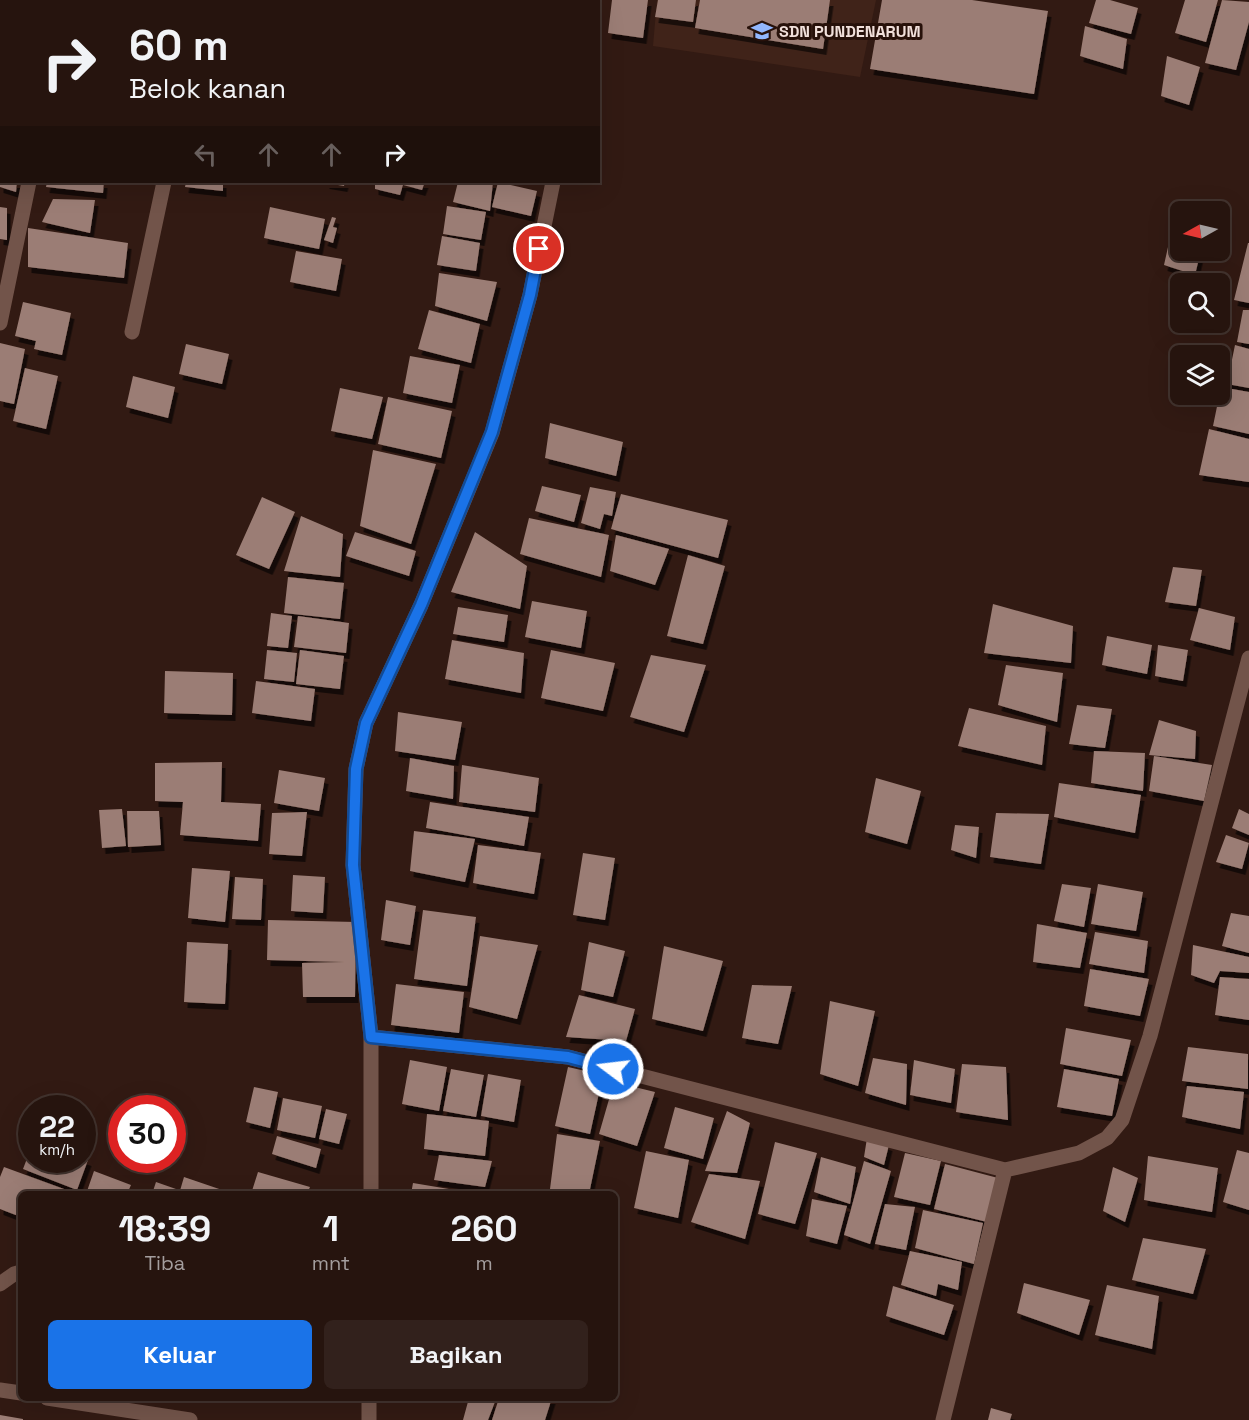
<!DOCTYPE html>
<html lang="id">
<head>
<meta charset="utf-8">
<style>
  body { margin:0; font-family:"Space Grotesk",sans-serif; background:#32211c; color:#f1f3f6; height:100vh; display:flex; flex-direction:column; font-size:22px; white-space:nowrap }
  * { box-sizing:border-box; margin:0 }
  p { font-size:20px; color:#a49e9e }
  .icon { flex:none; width:33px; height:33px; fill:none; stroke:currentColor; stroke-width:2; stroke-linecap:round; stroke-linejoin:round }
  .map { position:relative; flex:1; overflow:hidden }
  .sheet { position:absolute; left:18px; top:1191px; width:600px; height:210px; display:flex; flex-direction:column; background:#26140e; border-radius:9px; box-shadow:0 6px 24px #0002,0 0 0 2px #42332e }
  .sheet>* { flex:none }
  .banner { position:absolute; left:0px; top:0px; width:600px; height:183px; box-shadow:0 6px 24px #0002,0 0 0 2px #42332e; background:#26140e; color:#f1f3f6; overflow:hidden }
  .needle { width:39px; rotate:262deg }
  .tools { position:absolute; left:1170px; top:201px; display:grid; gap:12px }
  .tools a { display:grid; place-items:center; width:60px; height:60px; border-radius:9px; background:#26140e; box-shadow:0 6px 24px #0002,0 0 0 2px #42332e; font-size:30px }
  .speed { position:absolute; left:18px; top:1095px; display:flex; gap:12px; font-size:30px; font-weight:700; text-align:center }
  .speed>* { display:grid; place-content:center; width:78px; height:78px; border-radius:50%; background:#26140e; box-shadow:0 6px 24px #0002,0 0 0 2px #42332e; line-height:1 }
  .speed small { font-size:15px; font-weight:400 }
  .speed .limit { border:9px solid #d22; background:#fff; color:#111 }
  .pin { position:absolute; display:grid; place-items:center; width:51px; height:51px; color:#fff; margin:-26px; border:3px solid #fff; border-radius:50%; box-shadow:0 2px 6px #0007 }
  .me { position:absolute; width:66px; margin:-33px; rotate:285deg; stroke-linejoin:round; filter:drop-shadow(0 0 4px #0008) }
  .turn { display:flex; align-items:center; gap:21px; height:126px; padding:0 30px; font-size:27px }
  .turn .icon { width:78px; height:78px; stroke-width:2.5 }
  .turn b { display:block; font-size:42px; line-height:51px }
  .lanes { display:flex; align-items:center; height:57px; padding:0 30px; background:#0003; justify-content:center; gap:30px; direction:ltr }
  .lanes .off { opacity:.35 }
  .eta { display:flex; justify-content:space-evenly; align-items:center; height:102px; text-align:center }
  .eta b { font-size:36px; font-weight:700; line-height:42px }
  .cta { display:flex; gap:12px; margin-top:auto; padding:12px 30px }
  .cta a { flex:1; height:69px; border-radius:9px; background:#1a73e8; color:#fff; font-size:24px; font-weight:700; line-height:69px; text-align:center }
  .cta a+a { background:#32211c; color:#f1f3f6 }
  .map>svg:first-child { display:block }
  .built { fill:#402319 }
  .building { fill:#9b7d74; filter:url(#shadow) }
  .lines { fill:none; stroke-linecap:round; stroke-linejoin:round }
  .street { stroke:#72544a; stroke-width:15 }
  .secondary { stroke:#a06f60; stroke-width:15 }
  .route-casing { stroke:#114b97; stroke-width:15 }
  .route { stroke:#1a73e8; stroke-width:10 }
  .labels { text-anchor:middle; stroke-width:6; stroke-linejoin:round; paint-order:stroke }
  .poi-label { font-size:16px; font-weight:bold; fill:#f1e0db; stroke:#27110a; text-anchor:start }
</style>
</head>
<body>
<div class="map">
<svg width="1249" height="1420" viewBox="0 0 1249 1420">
  <defs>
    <filter id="shadow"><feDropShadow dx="3.5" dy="6" stdDeviation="0" flood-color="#0009"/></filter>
  </defs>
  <rect width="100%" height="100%" fill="#321a13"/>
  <path class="built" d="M657,0H876L860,77L653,46Z"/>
  <path class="building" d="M612,0H648L643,38L608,33Z
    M658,0H696L693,22L655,17Z
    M700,0H830L823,49L695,28Z
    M882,0H972L1048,11L1034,94L870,69Z
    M1096,0H1110L1138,8L1131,34L1089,23Z
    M1185,0H1218L1206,42L1175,33Z
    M1222,0L1249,2V22L1236,70L1205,63Z
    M1085,26L1127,39L1123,69L1080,56Z
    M1167,56L1200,67L1189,105L1161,96Z
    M0,182H17L16,192L0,187Z
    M47,182H104L103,193L46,187Z
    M186,182H223V191L185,187Z
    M375,182H425L422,190L403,185L400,195L375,189Z
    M458,182H493L490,211L453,202Z
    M498,182L537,191L531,216L492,207Z
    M326,183V182H345L344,186Z
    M53,199L95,200L90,233L42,222Z
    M447,206L486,212L481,240L443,234Z
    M0,207L7,208V240L0,239Z
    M270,207L325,219L319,249L264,238Z
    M1176,211L1180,213V250H1201L1195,275L1164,265Z
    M332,217L336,218L333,227L337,228L333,243L324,240Z
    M28,228L128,243L124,278L28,267Z
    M442,236L480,243L476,271L437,265Z
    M1248,243H1249V303L1234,300Z
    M296,251L342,259L336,291L290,282Z
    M439,273L497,282L487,321L435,306Z
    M23,302L71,313L62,355L34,349L36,341L15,336Z
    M429,310L480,324L471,363L418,349Z
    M1243,310H1249V344L1237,342Z
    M0,343L25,349L14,404L0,401Z
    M186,344L229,354L222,384L179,374Z
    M1235,345L1249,349V388L1227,384Z
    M410,356L460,365L452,403L403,393Z
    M25,368L58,376L46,429L13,421Z
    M133,376L175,387L168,418L126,407Z
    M1221,387L1249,392V434L1213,426Z
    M340,388L383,397L372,439L331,431Z
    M388,397L452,411L441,458L378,444Z
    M550,423L623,442L616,476L545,458Z
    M1209,429L1249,439V482L1199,475Z
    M373,450L436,464L411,544L360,526Z
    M542,486L581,495L574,522L535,511Z
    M590,487L616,492L612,516L604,514L600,529L581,523Z
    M621,494L728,520L718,558L611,529Z
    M262,497L295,512L269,569L236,555Z
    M301,516L343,534L340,577L284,571Z
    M529,518L609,535L601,577L520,554Z
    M355,532L416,551L409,576L346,556Z
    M475,532L527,566L520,609L451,592Z
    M616,535L669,549L655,585L610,571Z
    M688,555L725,566L703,644L667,636Z
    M1173,567L1202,570L1196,606L1165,602Z
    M288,577L344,583L340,619L284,613Z
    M532,601L587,611L581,648L525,637Z
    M993,604L1073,626L1071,663L984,653Z
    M458,607L508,615L504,642L453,634Z
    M1199,608L1235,617L1230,650L1190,640Z
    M271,613L292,616L288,648L267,646Z
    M298,616L349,623L346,653L294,647Z
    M1107,636L1152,645L1147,674L1102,665Z
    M452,640L524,653L521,693L445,679Z
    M1158,645L1188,650L1183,681L1155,676Z
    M267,650L297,653L294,682L264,679Z
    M300,650L344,656L340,689L296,684Z
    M551,650L615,663L603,711L541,698Z
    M651,655L706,665L684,732L630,717Z
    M1006,665L1063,673L1057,722L998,705Z
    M165,671L233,673L232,715L164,713Z
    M256,681L315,689L311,721L252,713Z
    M1077,705L1112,709L1105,748L1069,744Z
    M969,708L1046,726L1042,765L958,746Z
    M398,712L462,722L455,760L395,751Z
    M1159,720L1196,731L1195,759L1149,755Z
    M1094,751L1145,753L1143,791L1091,783Z
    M1154,756L1212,765L1204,801L1149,791Z
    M410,758L454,766L453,799L406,791Z
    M222,762L221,802L261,804L258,841L180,835L183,802L155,801V763Z
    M462,765L539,778L535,812L459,802Z
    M279,770L325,778L319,811L274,803Z
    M876,778L921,791L907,844L865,832Z
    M1059,783L1141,795L1135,833L1054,817Z
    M430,802L529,817L524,846L426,828Z
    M122,809L126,846L102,848L99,810Z
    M1239,809L1249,814V835L1232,828Z
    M127,811H159L161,845L128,847Z
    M307,812L302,856L269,854L272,813Z
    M996,813L1049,814L1041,864L990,857Z
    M955,825L979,827L976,858L951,850Z
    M414,831L475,839L465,882L410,871Z
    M1226,835L1249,843L1242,869L1216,862Z
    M478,845L541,853L534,894L473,883Z
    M583,853L615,858L605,920L573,915Z
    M192,868L230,871L225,922L188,918Z
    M293,875L325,877L323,913L291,911Z
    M235,877L263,879L261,920L232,919Z
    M1062,884L1091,888L1084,927L1054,921Z
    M1098,884L1143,892L1136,931L1091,924Z
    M386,900L416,906L410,945L381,940Z
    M423,910L476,917L467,986L414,979Z
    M1231,913L1249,916V953L1222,946Z
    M268,920L356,922L355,997H303L302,963L344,962L267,960Z
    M1037,924L1087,933L1080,968L1033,962Z
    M1095,932L1148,941L1144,973L1089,964Z
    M480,936L538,945L517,1019L469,1007Z
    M187,942L228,944L225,1004L184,1002Z
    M589,942L625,951L613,997L581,990Z
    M1193,945L1249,957V973L1220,971L1214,983L1191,975Z
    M664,946L723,961L703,1031L652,1019Z
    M1090,969L1149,979L1140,1016L1084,1006Z
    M1220,977L1249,979V1020L1215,1015Z
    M396,984L464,992L459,1033L391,1025Z
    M752,985L792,986L778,1044L742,1038Z
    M579,995L635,1009L626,1041L566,1037Z
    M830,1001L875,1011L858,1086L820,1074Z
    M1066,1028L1131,1040L1122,1076L1060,1064Z
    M1188,1047L1248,1054V1089L1182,1081Z
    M873,1058L907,1064L906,1105L865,1093Z
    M410,1060L447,1067L439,1111L402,1104Z
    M914,1060L955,1069L951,1103L910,1095Z
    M962,1064L1006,1067L1008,1120L956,1112Z
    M568,1067L603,1075L590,1134L555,1126Z
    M451,1069L484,1075L476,1117L443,1111Z
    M1064,1069L1119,1079L1112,1116L1057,1107Z
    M488,1074L521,1080L514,1122L481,1116Z
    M614,1082L655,1092L637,1146L599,1134Z
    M1187,1086L1244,1092L1240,1129L1182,1117Z
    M254,1087L278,1092L270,1128L246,1122Z
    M283,1098L322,1106L315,1138L277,1130Z
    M675,1107L714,1118L703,1159L664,1148Z
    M326,1109L347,1114L339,1144L319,1139Z
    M727,1111L750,1123L737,1173L705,1171Z
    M427,1114L489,1121L485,1156L424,1149Z
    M557,1134L600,1141L589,1194H572L550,1189Z
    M277,1136L321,1149L316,1168L272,1154Z
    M867,1138L889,1145L884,1165L864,1157Z
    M775,1142L817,1153L795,1224L758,1214Z
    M31,1148L32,1160L82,1158L88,1160L77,1190L23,1169Z
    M1237,1150L1249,1153V1210L1223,1202Z
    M646,1151L689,1160L678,1218L634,1208Z
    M905,1153L941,1161L930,1205L894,1197Z
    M439,1155L492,1161L485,1187L434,1180Z
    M1148,1156L1218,1168L1212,1212L1144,1200Z
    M821,1157L856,1167L850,1204L814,1192Z
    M864,1161L891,1171L870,1244L844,1235Z
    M945,1164L998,1178L987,1222L934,1209Z
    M4,1167L64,1189L62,1194H21V1217L0,1209V1177Z
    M1113,1167L1138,1178L1125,1222L1103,1211Z
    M94,1171L131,1185L127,1194H86Z
    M258,1172L310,1187L307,1194H251Z
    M709,1174L760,1181L745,1239L691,1222Z
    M184,1177L228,1192L227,1194H179Z
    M156,1182L176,1189L174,1194H152Z
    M413,1183L473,1193V1194H411Z
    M812,1199L847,1206L837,1244L806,1236Z
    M885,1204L915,1207L906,1250L875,1244Z
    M923,1210L983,1223L974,1264L915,1248Z
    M1143,1238L1206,1249L1193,1294L1132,1280Z
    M910,1251L962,1262L958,1290L938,1284L936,1296L901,1285Z
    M1024,1283L1090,1300L1079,1335L1017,1313Z
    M1107,1285L1159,1296L1152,1349L1095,1335Z
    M893,1286L954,1305L944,1335L886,1316Z
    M469,1398L495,1402L488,1420H463Z
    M499,1398H552L545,1420H492Z
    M991,1408L1012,1414L1010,1420H988Z
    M0,1415L23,1419V1420H0Z"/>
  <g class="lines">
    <path class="street" d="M66,2V0
      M193,2V0
      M576,2V0
      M0,323L29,182
      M132,332L164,182
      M371,1037L568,1057L1005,1170L1079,1153L1107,1138L1122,1120L1150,1036L1249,658
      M371,1194V1037L353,865L356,769L366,723L421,605L492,433L530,295L553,182
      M0,1284L14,1274L21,1272
      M0,1390L21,1393
      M47,1398L190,1420
      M369,1420V1398
      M943,1420L1005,1170"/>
    <path class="secondary" d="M24,2L27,0
      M0,13L2,12"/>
  </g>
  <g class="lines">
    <defs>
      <path id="route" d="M539,249L530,295L492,432L421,605L366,723L356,769L353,865L371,1037L568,1057L613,1069"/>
    </defs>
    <use href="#route" class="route-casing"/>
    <use href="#route" class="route"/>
  </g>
  <defs>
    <symbol id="school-bare" viewBox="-9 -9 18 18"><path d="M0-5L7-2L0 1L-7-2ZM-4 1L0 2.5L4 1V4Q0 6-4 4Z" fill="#92b7fd" stroke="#27110a" stroke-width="2.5" paint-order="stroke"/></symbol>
  </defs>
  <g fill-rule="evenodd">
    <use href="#school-bare" x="747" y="16" width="30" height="30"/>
  </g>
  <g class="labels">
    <g class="poi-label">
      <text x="779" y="37">SDN PUNDENARUM</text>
    </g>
  </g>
</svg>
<div class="tools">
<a><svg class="needle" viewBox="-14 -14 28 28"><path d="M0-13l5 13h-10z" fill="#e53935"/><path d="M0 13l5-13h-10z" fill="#a49e9e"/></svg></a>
<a><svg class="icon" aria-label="search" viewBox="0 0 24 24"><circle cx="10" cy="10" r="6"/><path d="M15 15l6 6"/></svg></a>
<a><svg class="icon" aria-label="layers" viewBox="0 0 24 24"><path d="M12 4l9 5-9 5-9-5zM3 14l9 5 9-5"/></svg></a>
</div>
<div class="speed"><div>22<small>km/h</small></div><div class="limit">30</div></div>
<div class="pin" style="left:539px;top:249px;background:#d93025"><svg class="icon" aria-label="arrive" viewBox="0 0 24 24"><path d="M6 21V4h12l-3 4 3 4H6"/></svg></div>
<svg class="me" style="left:613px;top:1069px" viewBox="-20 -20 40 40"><circle r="17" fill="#1a73e8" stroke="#fff" stroke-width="3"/><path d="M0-11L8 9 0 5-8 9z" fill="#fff"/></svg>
<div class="banner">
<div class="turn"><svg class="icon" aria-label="right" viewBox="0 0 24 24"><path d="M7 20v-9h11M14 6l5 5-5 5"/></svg><div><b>60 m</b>Belok kanan</div></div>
<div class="lanes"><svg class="icon off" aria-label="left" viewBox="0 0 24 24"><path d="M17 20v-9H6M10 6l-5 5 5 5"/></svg><svg class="icon off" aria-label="ahead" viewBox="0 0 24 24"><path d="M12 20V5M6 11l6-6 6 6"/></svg><svg class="icon off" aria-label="ahead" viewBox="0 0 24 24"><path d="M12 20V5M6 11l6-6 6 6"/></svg><svg class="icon" aria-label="right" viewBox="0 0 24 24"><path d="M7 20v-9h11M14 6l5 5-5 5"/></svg></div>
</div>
<section class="sheet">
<div class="eta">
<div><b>18:39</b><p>Tiba</p></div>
<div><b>1</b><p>mnt</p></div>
<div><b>260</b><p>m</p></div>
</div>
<div class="cta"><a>Keluar</a><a>Bagikan</a></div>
</section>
</div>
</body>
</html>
